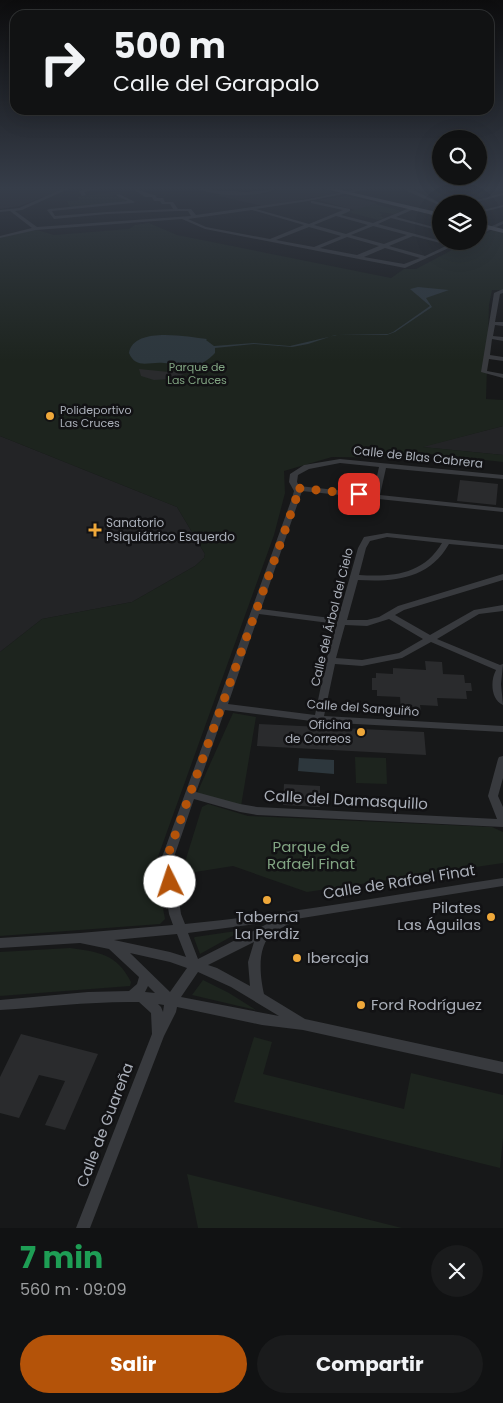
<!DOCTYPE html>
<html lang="es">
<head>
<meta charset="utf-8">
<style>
  body { margin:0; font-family:Poppins,sans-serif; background:#1a1b1c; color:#f1f3f6; height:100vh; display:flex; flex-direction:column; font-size:19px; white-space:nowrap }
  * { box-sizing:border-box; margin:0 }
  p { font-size:16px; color:#9c9ea0 }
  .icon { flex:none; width:28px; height:28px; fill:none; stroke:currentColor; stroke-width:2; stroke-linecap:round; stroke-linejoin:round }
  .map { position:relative; height:1228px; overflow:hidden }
  .side { display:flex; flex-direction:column; background:#111213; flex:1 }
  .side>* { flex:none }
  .banner { position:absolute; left:10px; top:10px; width:484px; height:105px; border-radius:15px; box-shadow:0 5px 20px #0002,0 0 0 1px #303233; background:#111213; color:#f1f3f6; overflow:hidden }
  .tools { position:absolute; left:432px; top:130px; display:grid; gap:10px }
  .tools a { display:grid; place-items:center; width:55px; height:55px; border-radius:50%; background:#111213; box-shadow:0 5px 20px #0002,0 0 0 1px #303233; font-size:25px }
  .pin { position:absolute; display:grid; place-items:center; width:42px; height:42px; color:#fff; margin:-21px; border-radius:10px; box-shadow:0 2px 8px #0006 }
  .me { position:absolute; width:55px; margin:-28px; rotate:356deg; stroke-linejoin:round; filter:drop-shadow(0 0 4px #0008) }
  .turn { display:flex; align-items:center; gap:18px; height:105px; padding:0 20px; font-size:22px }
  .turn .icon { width:65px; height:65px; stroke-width:2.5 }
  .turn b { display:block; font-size:35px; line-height:42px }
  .round { display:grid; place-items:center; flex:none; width:52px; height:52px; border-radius:26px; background:#1a1b1c }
  .overview { display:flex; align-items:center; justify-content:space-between; height:85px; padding:0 20px }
  h1 { font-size:30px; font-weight:700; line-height:38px; color:#1e9e55 }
  .primary-button { display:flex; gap:10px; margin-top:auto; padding:10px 20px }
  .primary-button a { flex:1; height:58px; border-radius:30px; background:#b45309; color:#fff; font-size:20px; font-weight:700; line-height:58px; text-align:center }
  .primary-button a+a { background:#1a1b1c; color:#f1f3f6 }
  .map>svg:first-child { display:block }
  .built { fill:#232426 }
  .green { fill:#1d241e }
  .water { fill:#2d373d }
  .building { fill:#2a2b2d }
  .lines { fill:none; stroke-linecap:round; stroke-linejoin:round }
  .minor { fill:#383a3e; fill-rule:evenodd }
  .major { fill:#55575d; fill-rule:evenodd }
  .route { stroke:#b45309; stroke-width:9; stroke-dasharray:0 16.2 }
  .poi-dot { fill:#efa83a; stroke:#121214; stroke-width:2 }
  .labels { text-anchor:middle; stroke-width:5; stroke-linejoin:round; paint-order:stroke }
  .far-park-label { font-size:11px; fill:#81a482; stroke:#121214 }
  .far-poi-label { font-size:11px; fill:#aaafb9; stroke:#121214; text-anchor:start }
  .street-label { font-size:12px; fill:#aaafb9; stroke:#121214 }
  .poi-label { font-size:12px; fill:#aaafb9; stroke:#121214; text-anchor:start }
  .near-street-label { font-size:15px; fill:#aaafb9; stroke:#121214 }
  .near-park-label { font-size:15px; fill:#81a482; stroke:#121214 }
  .near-poi-label { font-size:15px; fill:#aaafb9; stroke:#121214; text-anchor:start }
</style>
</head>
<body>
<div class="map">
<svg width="503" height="1228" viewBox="0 0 503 1228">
  <rect width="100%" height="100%" fill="#171819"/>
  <path class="built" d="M0,189H63L20,206L0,209Z
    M280,189H321L338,193L263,206L215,195L265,194Z
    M346,196L377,203L358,211L318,200Z
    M503,426V455L421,447Z
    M0,436L177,507L205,554L204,558L195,566L132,602L42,619L0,652Z"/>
  <path class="green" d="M120,191L121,194L111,196H119L130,202L70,208L67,201L80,200L78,197Z
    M375,204L401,211L394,214L380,212L379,213L383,214L380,216L385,218L378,220L348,212Z
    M149,223L177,235L391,278L404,269H416L469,241H479V237L493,230L503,233V290H492L489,305L486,399L503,400V426L423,447L503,455V462L411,452L402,458L332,457L284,471L285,493L274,535L155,865L165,919L160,924L0,936V652L42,619L132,602L195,566L204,558L205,554L177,507L0,436V238L22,232L37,230L54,235L129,229L135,225Z
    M233,713L256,717L241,806L197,793Z
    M355,757L386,758L387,784L356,783Z
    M208,804L248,816L492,827L503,832V863L307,892L233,866L189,873L185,862L202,807Z
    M243,930L200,954L194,938L195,937Z
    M70,948C99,952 117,954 131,982L130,986L0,996V952Z
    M203,980L229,993L256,1010L192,995Z
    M254,1037L272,1042L263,1074L404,1109L411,1073L503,1095V1138L500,1168L234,1102Z
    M187,1174L215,1181L402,1228H198Z"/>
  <path class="water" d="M418,287L449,290L426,298L432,307L395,332L387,335H335L308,344L292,347L254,344L215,348V353C208,361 195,369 183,368C177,368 171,363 164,363C150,361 136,370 129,353C134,326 187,337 207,339L206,340L214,346L254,343L290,346L337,335L388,334L393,332L430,306L410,289Z
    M299,758L334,760V774L298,771Z"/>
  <path class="building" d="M139,369L169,372L186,371L187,373L169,379L154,380L141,376Z
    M460,480L498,484L496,505L457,501Z
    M425,661L442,662L443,674L464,675L465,683H471L472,691H466L467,699L437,698L438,706L420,705L421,711L401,710L400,697L377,696V690H372V678H376V673L393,674V668L426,670Z
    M259,724L424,732L426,755L257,746Z
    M284,784L320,786V807L283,805Z
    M21,1034L98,1054L65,1130L45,1125L65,1081L39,1075L19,1118L0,1113V1077Z"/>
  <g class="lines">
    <path class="minor" d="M62,189H68L22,210L15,211L37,227L191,216L188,211H177L107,214L54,219L47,210L49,209L128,201L117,196V195L119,194L135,202L133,203L52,211L55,216L107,212L173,209L170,204H162L160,201H154L152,197H145L133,189C141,189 147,194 155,195L157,198H163L165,202H173L178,209H191L196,215L308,199L358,189H368L308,201L256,209L309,224L343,210L311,203V201H313L350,209V211L341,215L373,223L412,207H414V209L396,217L441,229V231L391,218L378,224L441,241L452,243L457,241H464L405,268L205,229L182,219L36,230L0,238V236L32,228L10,211L0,212V210L19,208ZM252,210L304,225L270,239L206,227L188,219ZM336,216L368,225L346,234L314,225ZM373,226L407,235L384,244L351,235ZM309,227L341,236L314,247L276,240ZM413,236L448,245L425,256L389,246ZM347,237L379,246L357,255L320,248ZM385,248L420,258L404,264L364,257Z
      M85,189H99L84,192L86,195L82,196L79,191Z
      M199,189L247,192L276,189C258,198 217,197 199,189Z
      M407,189H415L413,190L442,204L441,206L407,191Z
      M503,193V195L470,204H462Z
      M503,205V207L479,213V211Z
      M503,221V224L479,235V232Z
      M503,289V293L500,294L495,322H503V326L495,325L493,336L503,337V341L492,339L490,355L503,357V361L489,359L487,371L503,374V378L481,372L494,293Z
      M340,459L503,475V479L386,468L380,495L503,508V512L302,491L261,609L338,619L358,548L364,537L387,533L503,545V549L449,544C429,579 395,582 358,580L347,620H367L379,617L398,606L503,574V580L404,610L395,615L430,635L474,610L503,605V611L479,614L437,639L500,665L503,664L501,684L503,705C491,700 490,681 496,670L431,642L402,658L362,666L335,664L324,716L503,726V732L319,722L225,710L196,792L240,804L257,807L497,819L488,796L498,759L499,757L503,756V778L498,796L503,807V827L257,815L240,812L194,799L173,860L181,914L185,924C291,914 397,894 503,878V886L296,919L295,921C288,925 280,928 274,932C256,945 260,976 264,994L305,1019L503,1062V1074L303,1030L262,1025L177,1007L176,1012L164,1036L90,1228H76L152,1034L151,1013L139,1002C93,1001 46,1007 0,1010V1000L88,992L129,991L137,984L139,977L109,949L80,943L0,948V938L80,933L173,925L169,914L161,860L292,498L294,491L289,482L290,474L304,465ZM340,463L379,467L373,494L299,486L297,482L298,475L309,469ZM387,537L442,543C423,575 392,577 359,575L366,548L370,541ZM259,614L337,624L326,661L315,715L228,704ZM389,619L423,639L399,653L362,660L336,658L345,625L367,626ZM271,922L198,959L188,933ZM177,934L186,957L170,952L114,940ZM254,942L248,962L250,986L217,968L208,965ZM130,953L170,962L187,968L170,992ZM198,972L231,987L279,1016L181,997ZM148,986L155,993L145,992ZM158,1004L164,1005L163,1012L161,1007Z"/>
    <path class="major" d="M326,189H337L441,213V217Z
      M479,223L503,229V233L479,227Z"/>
  </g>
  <linearGradient id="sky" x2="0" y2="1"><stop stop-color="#0d0d0e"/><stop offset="0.52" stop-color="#363d49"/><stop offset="1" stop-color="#363d49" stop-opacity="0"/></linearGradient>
  <rect width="503" height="361" fill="url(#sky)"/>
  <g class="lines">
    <path class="route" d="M170,882L167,866L169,852L282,539L298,493L296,488L359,494"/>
  </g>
  <g class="poi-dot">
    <circle cx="50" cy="416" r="5"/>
    <path d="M92.5 522.5h5v5h5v5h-5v5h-5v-5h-5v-5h5z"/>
    <circle cx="361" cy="732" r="5"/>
    <circle cx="267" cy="900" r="5"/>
    <circle cx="491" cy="917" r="5"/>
    <circle cx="297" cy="958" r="5"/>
    <circle cx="361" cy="1005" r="5"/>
  </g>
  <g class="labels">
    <g class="far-park-label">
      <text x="197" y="371">Parque de<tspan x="197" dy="13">Las Cruces</tspan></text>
    </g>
    <g class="far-poi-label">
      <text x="60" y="414">Polideportivo<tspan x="60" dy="13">Las Cruces</tspan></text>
    </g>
    <g class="street-label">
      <text transform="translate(418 457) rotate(6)" y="4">Calle de Blas Cabrera</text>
      <text transform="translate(332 617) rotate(-76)" y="4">Calle del Árbol del Cielo</text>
      <text transform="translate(363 708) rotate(4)" y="4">Calle del Sanguiño</text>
    </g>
    <g class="poi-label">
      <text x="106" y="527">Sanatorio<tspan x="106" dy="14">Psiquiátrico Esquerdo</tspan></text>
      <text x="351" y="729" text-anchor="end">Oficina<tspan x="351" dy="14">de Correos</tspan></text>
    </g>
    <g class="near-street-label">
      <text transform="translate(346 800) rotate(3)" y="5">Calle del Damasquillo</text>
      <text transform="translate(399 882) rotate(-9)" y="5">Calle de Rafael Finat</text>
      <text transform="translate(105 1125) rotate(-69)" y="5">Calle de Guareña</text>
    </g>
    <g class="near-park-label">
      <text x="311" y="852">Parque de<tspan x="311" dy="17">Rafael Finat</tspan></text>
    </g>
    <g class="near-poi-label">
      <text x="481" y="913" text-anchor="end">Pilates<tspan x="481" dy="17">Las Águilas</tspan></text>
      <text x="267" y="922" text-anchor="middle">Taberna<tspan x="267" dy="17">La Perdiz</tspan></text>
      <text x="307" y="963">Ibercaja</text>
      <text x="371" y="1010">Ford Rodríguez</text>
    </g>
  </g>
</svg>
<div class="tools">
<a><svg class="icon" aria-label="search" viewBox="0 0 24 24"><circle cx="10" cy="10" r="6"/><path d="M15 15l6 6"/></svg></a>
<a><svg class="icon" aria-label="layers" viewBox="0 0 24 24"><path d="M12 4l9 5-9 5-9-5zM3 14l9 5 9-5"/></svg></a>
</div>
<div class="pin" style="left:359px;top:494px;background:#d93025"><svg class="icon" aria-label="arrive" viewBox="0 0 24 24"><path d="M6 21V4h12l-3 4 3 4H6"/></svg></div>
<svg class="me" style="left:170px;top:882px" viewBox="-20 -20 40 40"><circle r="19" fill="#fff"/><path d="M0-13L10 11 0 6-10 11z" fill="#b45309"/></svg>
<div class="banner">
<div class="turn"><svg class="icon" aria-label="right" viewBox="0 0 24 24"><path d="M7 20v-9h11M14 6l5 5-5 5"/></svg><div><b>500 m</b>Calle del Garapalo</div></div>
</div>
</div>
<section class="side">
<div class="overview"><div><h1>7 min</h1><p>560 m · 09:09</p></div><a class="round"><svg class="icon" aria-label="close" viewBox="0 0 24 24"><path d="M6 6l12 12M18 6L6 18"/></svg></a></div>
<div class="primary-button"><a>Salir</a><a>Compartir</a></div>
</section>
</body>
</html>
